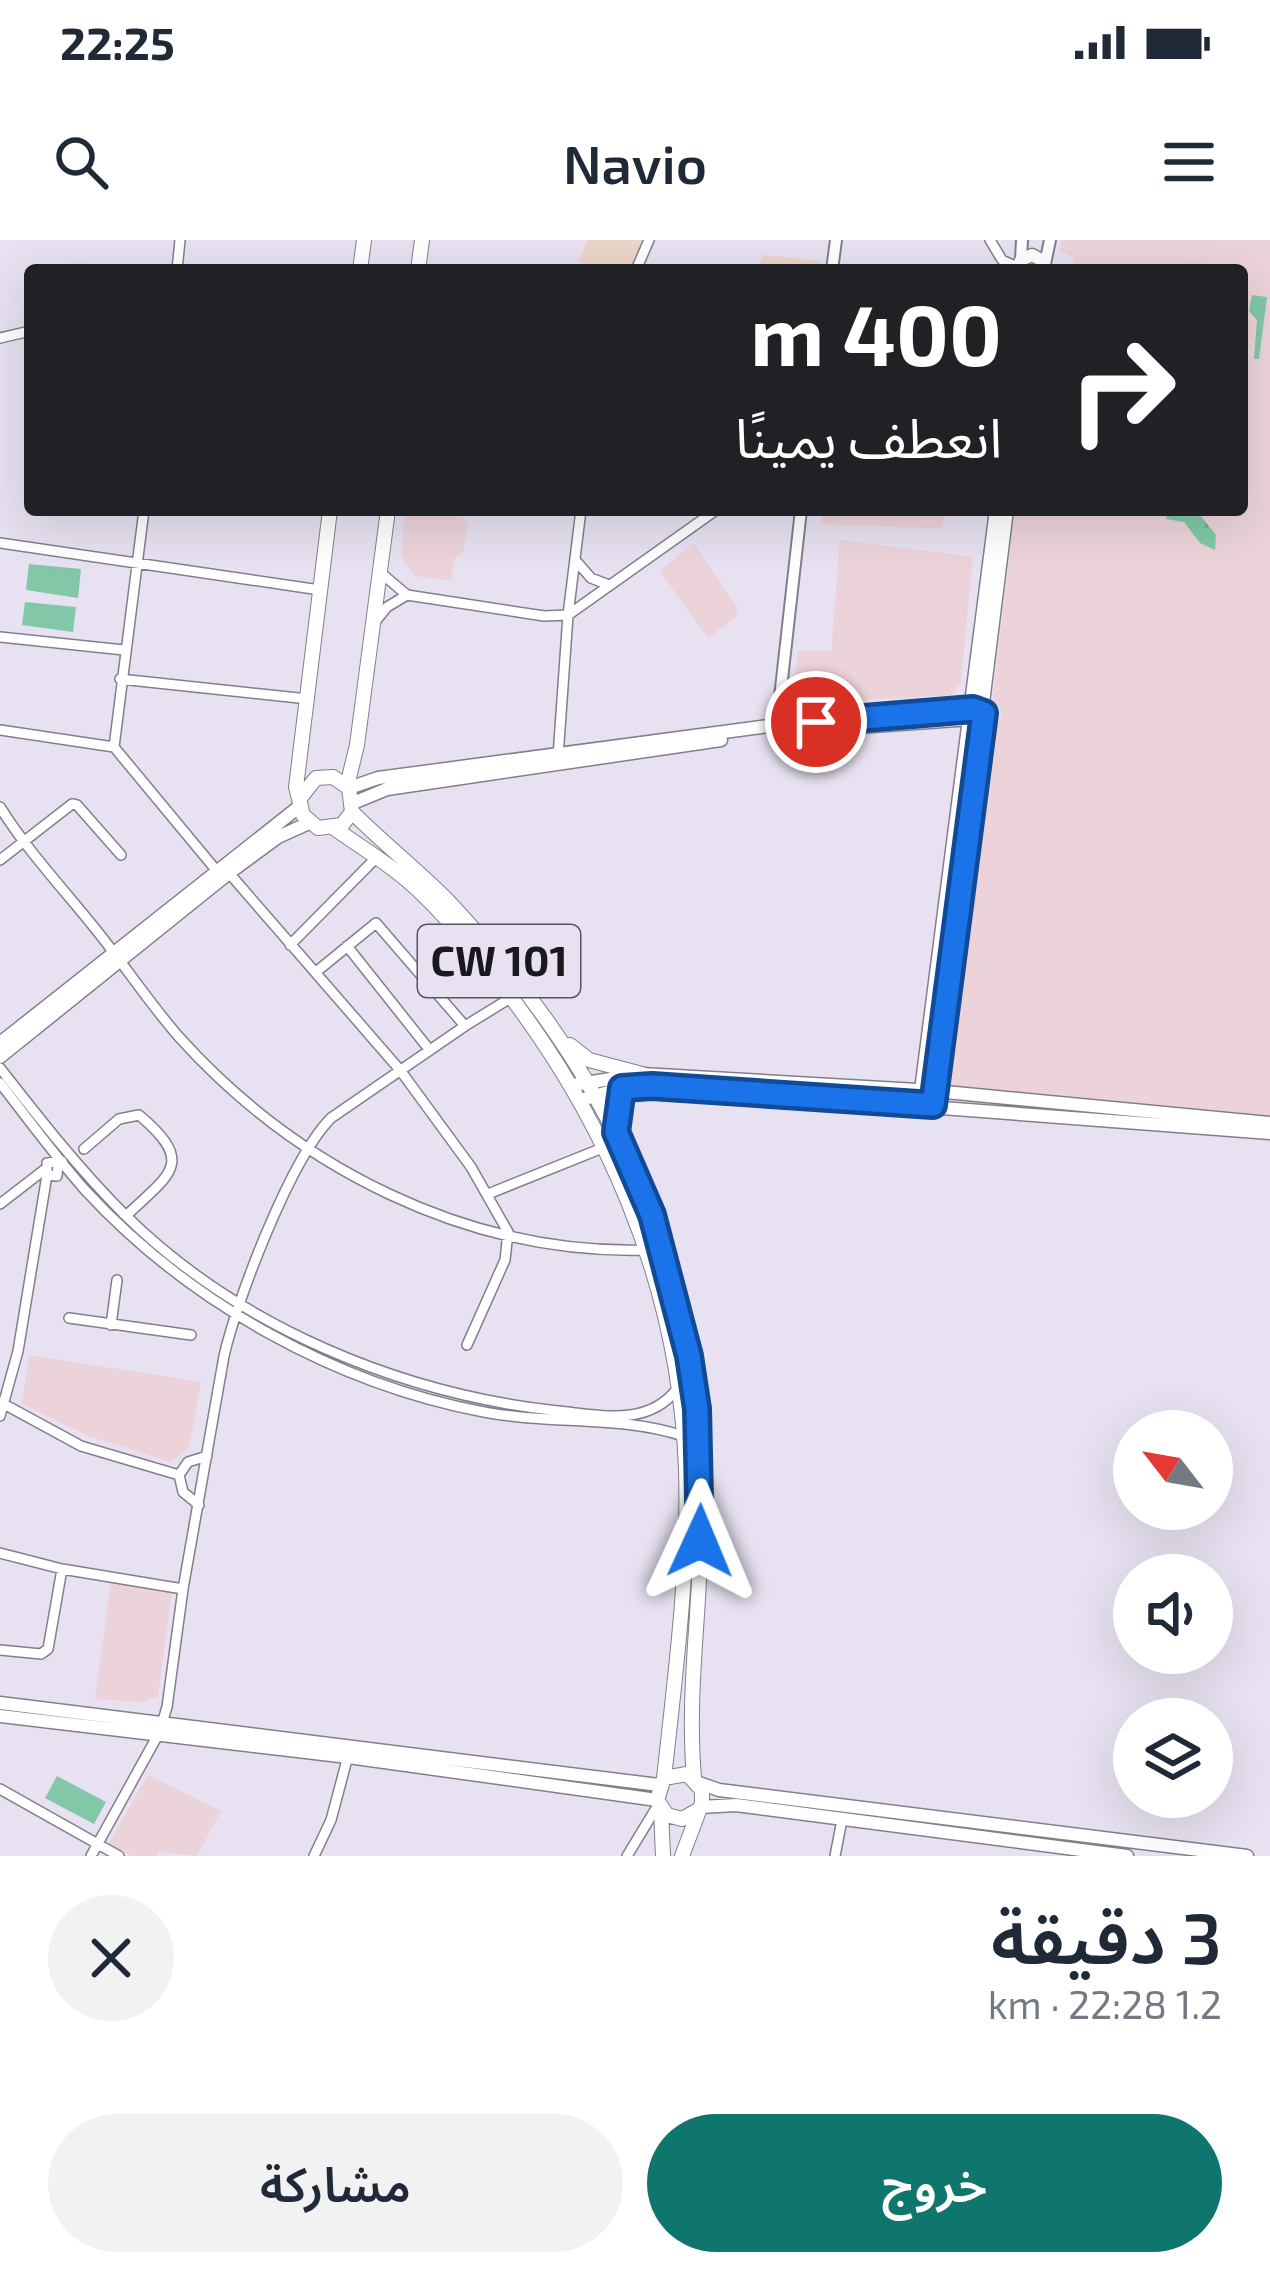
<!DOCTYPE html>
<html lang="ar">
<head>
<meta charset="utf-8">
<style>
  body { margin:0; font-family:"Exo 2","Noto Sans Arabic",sans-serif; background:#f2f2f3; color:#1f2937; direction:rtl; height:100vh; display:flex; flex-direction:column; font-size:45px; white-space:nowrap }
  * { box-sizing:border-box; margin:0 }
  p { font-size:39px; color:#747a83 }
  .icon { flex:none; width:66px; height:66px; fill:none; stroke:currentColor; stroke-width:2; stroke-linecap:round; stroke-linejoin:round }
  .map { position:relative; height:1616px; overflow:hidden; direction:ltr }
  .panel { display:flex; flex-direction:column; background:#fff; flex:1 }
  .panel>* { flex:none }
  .guide { position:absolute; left:24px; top:24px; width:1224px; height:252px; border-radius:12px; box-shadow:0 12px 48px #0002; direction:rtl; background:#202124; color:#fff; overflow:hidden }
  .needle { width:78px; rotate:301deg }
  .fabs { position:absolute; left:1113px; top:1170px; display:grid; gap:24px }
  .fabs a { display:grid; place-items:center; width:120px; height:120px; border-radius:50%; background:#fff; box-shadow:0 12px 48px #0002; font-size:60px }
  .pin { position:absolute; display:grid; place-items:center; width:102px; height:102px; color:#fff; margin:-51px; border:6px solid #fff; border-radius:50%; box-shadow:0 3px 12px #0007 }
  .me { position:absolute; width:132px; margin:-66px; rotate:1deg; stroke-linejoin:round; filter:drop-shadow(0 0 9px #0008) }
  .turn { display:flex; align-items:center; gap:42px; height:252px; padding:0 48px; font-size:54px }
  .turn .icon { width:156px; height:156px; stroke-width:2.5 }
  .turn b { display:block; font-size:84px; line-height:102px }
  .round { display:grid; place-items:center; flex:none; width:126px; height:126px; border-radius:63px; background:#f2f2f3 }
  .summary { display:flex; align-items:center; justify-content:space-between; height:204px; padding:0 48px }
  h1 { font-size:72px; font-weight:600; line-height:90px }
  .button { display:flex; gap:24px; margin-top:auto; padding:24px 48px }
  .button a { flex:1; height:138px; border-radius:72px; background:#0f766e; color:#fff; font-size:48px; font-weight:600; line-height:138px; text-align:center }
  .button a+a { background:#f2f2f3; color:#1f2937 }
  .status { display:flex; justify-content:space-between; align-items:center; height:84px; padding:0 60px; background:#fff; direction:ltr }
  .status svg { height:33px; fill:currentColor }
  header { display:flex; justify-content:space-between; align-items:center; height:156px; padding:0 48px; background:#fff; font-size:54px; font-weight:600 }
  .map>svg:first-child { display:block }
  .commercial { fill:#ecd5c9 }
  .education { fill:#ecd3da }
  .park { fill:url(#park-crowns) }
  .pitch { fill:#82c7a8 }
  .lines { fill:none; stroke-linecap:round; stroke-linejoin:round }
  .minor-casing { stroke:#847e8c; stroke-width:12 }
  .tertiary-casing { stroke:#847e8c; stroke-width:14 }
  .secondary-casing { stroke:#847e8c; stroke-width:15 }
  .primary-casing { stroke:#847e8c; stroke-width:16 }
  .minor { stroke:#fff; stroke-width:9 }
  .tertiary { stroke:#fff; stroke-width:10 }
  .secondary { stroke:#fff; stroke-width:12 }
  .primary { stroke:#fff; stroke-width:14 }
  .route-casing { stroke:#114b97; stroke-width:30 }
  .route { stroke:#1a73e8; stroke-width:21 }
  .labels { text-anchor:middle; stroke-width:12; stroke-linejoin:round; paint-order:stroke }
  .shield { fill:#e7e1f1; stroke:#58545d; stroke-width:3 }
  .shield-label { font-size:42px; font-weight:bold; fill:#1a181d }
</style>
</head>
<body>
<div class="status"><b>22:25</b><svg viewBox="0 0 49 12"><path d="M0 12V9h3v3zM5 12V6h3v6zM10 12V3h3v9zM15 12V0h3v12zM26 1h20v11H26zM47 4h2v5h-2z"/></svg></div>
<header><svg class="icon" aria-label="menu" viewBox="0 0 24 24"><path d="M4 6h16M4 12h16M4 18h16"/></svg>Navio<svg class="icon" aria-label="search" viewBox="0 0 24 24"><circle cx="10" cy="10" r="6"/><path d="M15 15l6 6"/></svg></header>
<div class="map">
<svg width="1270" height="1616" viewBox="0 0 1270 1616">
  <defs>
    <pattern id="park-crowns" width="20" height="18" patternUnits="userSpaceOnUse" patternTransform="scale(3)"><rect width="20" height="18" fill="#82c7a8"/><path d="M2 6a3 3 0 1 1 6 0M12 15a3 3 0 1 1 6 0" fill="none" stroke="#70aa90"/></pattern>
  </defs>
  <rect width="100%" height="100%" fill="#e7e1f1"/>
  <path class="commercial" d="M587,0H643L630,30H598L579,21Z
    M763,15L820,21L819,30H757Z"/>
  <path class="education" d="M1061,0H1270V880L944,847L987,503L985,489L991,481L1001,479L1000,467L992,464L1015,270H1242V30H1072L1074,18L1059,11Z
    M405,270H457L468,285L463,312L455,318L451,341L415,336L401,317Z
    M824,270H945L942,289L821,284Z
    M840,300L973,317L961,442L951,455L797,464L793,456L798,411H831Z
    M694,303L738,369L736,377L708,398L660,331Z
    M29,1115L201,1142L189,1208L170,1222L86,1195L22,1164Z
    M111,1341L172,1351L158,1456L142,1462L95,1459Z
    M148,1535L221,1571L197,1616L159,1612L157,1616H132L109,1603Z"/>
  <path class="park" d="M1252,55L1267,57L1259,119H1254L1257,80L1249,71Z
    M1168,270H1196L1216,295L1215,310L1200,303L1184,282L1166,279Z"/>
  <path class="pitch" d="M29,324L81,329L78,358L26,350Z
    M25,362L76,367L73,392L22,385Z
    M57,1536L106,1562L94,1584L45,1558Z"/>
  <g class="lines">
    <defs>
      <path id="minor" d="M990,0L1002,20L1017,27
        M177,30L180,0
        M636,30L649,0
        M0,98L30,91
        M144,270L114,507L216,630L229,633L400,830L471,927L508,992L505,1020L467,1105
        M0,303L320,350
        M576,321L591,338L609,345
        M381,333L407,355L544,376L568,375L716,270
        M375,382L387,367L407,355
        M0,397L124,410
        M120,439L308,459
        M0,490L114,507
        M558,517L568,375L581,270
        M0,567C28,612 68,654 101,696C127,729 151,765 179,797C297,928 468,1015 646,1010
        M0,620L72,564L77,565L121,615
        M290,705L377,617
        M347,706L428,808
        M465,786L512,757
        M0,828C39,878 79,929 124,974C238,1087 401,1154 558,1171C600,1175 648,1187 677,1149
        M0,843C28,879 55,916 85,950C188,1062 335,1144 484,1172C550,1185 620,1175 683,1196
        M84,909L119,879L139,875C197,924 169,934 126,976
        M58,924L57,936L47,935V923L62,921
        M488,954L605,907
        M0,964L44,930
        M69,1078L191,1095
        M111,1085L117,1040
        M0,1162L81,1206L179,1235
        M0,1176L18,1111L47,935
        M199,1265L183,1252L179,1235L188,1222L207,1216
        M0,1313L62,1329L183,1349
        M0,1410L41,1414L48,1409L62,1329
        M0,1549L119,1616
        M91,1616L159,1493L167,1467L183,1349L224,1116C237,1059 291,918 331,878L465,786L376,683L316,732
        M314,1616L331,1580L348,1516
        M627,1616L658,1565
        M835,1616L842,1580"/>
      <path id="tertiary" d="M1021,20L1022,0
        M1045,24L1050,0
        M832,30L836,0
        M776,493L801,270"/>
      <path id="secondary" d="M1017,30L1021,20L1032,15L1043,21L1046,30
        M789,492L971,479L984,473
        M349,548L378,538L776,485L973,469L984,473
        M353,563L387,549L721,500
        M0,803L300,566
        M0,817L229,633L278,597L309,583
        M573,845L642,834L935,851L1270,883
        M934,857L1007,270
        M920,858L996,270
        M581,860L629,846H652L1270,893
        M0,1463L659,1545
        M0,1476L348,1517L657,1560
        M699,1543L719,1550L1247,1616
        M700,1567L736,1565L1127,1616"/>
      <path id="primary" d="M360,30L364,0
        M418,30L422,0
        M347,546L357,505L388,270
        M301,557L316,538L333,537L349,548L352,572L342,585L318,588L303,575L296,547L330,270
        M352,572C384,604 420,632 452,665C616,840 697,1023 701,1264C703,1355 686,1446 694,1537
        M334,588C359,606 385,621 408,641C438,667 464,698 489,729C605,872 679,1042 686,1229C689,1332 675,1437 664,1538
        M570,805L589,820L642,834
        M616,892L622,848
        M661,1569L663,1616
        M682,1616L702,1563V1550L687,1534L664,1538L657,1560L667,1575L682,1579L698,1570"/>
    </defs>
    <use href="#minor" class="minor-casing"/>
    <use href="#tertiary" class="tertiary-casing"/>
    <use href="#secondary" class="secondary-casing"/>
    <use href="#primary" class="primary-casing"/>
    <use href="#minor" class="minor"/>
    <use href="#tertiary" class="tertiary"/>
    <use href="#secondary" class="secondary"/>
    <use href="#primary" class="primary"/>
  </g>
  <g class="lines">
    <defs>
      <path id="route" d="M700,1301L697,1169L689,1116L652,975L616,892L622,848L652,846L933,865L984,473L973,469L816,482"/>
    </defs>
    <use href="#route" class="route-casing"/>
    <use href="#route" class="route"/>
  </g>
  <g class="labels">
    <rect class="shield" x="418" y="685" width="162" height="72" rx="9"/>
    <g class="shield-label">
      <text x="499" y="736">CW 101</text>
    </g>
  </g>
</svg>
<div class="fabs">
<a><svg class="needle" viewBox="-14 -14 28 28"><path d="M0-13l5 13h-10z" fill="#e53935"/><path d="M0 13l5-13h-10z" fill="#747a83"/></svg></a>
<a><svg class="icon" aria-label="sound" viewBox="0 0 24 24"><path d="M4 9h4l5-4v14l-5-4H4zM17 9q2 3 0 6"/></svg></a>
<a><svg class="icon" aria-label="layers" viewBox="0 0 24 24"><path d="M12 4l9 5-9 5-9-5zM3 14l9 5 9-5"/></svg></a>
</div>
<div class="pin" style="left:816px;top:482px;background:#d93025"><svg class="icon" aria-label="arrive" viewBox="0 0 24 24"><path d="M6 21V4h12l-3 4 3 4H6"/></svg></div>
<svg class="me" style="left:700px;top:1301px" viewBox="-20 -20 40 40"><path d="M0-17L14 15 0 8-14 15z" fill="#1a73e8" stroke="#fff" stroke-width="4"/></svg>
<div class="guide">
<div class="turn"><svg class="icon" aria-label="right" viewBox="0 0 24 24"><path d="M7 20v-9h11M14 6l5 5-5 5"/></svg><div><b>400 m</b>انعطف يمينًا</div></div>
</div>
</div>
<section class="panel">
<div class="summary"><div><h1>3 دقيقة</h1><p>1.2 km · 22:28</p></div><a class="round"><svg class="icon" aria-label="close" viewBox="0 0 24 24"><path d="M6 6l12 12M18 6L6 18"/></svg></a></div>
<div class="button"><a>خروج</a><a>مشاركة</a></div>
</section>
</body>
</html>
